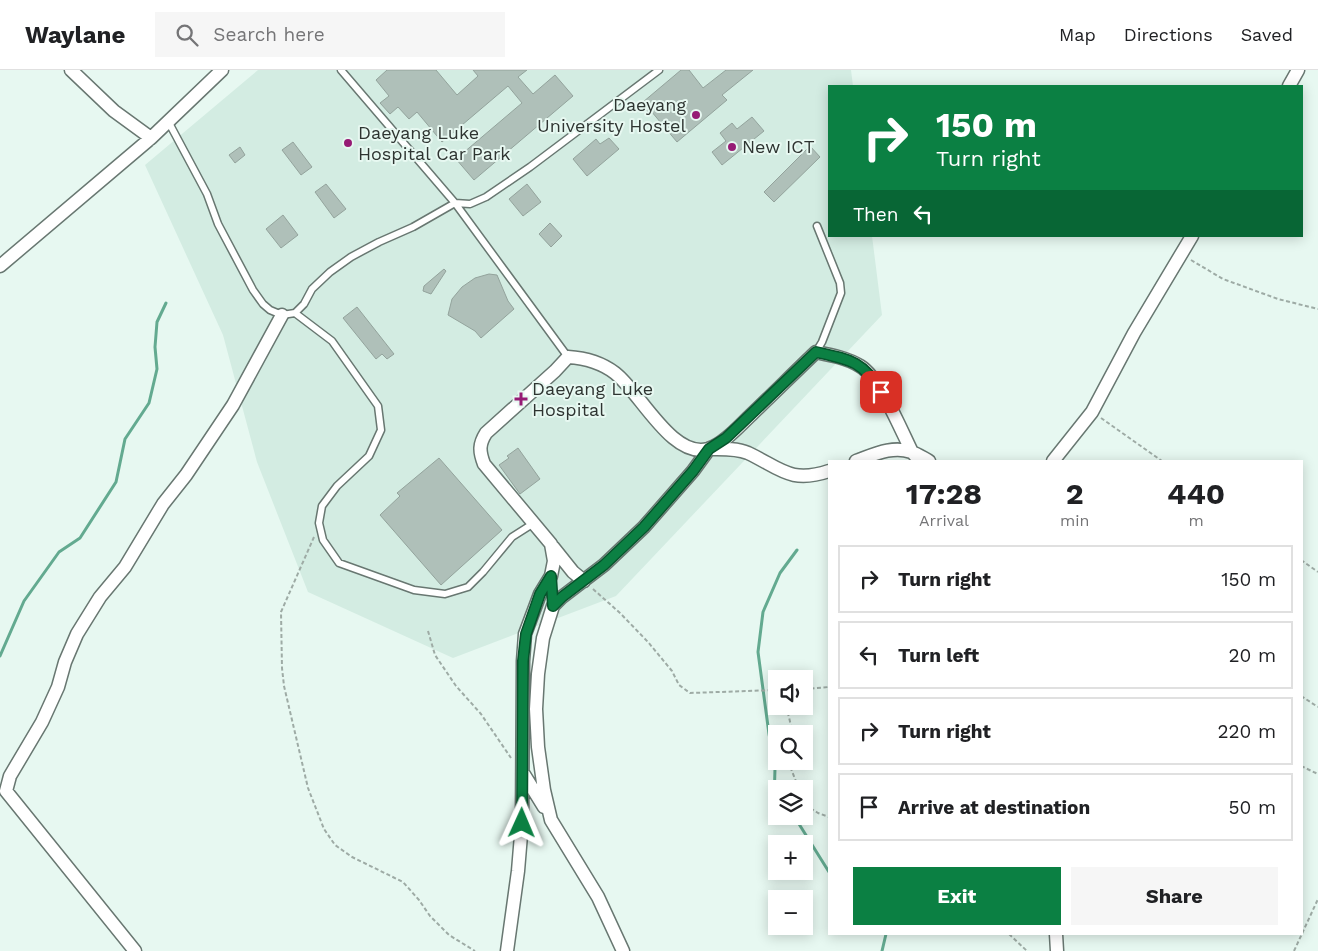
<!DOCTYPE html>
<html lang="en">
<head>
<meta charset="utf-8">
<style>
  body { margin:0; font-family:"Work Sans",sans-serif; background:#f6f6f6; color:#202124; height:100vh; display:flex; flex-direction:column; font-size:19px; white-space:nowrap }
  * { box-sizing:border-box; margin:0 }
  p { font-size:16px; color:#757577 }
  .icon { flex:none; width:28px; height:28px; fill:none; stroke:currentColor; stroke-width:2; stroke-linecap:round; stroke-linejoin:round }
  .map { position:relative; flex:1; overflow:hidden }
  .details { position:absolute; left:828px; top:390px; width:475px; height:475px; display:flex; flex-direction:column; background:#fff; border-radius:0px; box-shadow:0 2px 12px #0003 }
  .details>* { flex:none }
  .hud { position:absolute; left:828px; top:15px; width:475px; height:152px; border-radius:0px; box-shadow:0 2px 12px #0003; background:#0b8043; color:#fff; overflow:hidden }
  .buttons { position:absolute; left:768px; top:600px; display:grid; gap:10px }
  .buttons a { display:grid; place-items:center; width:45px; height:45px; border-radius:0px; background:#fff; box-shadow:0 2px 12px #0003; font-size:25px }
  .pin { position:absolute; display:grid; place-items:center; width:42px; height:42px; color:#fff; margin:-21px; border-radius:10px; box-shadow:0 2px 8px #0006 }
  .me { position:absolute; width:55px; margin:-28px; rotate:1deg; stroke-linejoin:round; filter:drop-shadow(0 0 4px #0008) }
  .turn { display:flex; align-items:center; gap:18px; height:105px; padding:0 25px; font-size:22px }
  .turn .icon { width:65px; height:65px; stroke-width:2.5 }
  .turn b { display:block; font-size:35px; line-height:42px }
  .then { display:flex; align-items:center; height:48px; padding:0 25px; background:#0003; gap:10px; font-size:19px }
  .eta { display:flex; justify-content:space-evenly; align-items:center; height:85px; text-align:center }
  .eta b { font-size:30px; font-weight:700; line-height:35px }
  .primary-button { display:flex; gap:10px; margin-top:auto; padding:10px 25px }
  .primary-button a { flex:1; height:58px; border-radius:0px; background:#0b8043; color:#fff; font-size:20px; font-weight:700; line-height:58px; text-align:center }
  .primary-button a+a { background:#f6f6f6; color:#202124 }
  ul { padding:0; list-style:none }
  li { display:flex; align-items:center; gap:15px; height:68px; margin:0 10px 8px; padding:0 15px; border:2px solid #e0e0e0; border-radius:0px }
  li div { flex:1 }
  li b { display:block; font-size:19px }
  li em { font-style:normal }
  header { display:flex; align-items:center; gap:30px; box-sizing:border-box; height:70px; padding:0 25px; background:#fff; border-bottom:1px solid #e0e0e0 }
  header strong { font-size:24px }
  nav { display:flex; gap:28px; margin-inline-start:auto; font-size:18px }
  .search { width:350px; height:45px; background:#f6f6f6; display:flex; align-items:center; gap:12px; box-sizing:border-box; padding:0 18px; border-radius:0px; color:#757577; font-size:19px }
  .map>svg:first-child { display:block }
  .built { fill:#d3ece2 }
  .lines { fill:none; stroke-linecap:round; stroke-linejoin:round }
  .stream { stroke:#63aa90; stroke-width:3 }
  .building { fill:#afc0b9; stroke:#93a39c }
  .lane-casing { stroke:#687771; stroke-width:9 }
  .street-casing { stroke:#687771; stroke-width:15 }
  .path { stroke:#9eaba5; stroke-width:2; stroke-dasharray:4 2.5; stroke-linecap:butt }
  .lane { stroke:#fff; stroke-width:6 }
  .street { stroke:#fff; stroke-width:12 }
  .route-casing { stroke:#07532c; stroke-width:12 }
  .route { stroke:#0b8043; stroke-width:9 }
  .poi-dot { fill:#961b75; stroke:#e7f8f1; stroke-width:2 }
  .labels { text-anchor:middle; stroke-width:4; stroke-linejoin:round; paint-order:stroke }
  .poi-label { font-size:18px; fill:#2e3431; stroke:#e7f8f1; text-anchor:start }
</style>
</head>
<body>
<header>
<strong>Waylane</strong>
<div class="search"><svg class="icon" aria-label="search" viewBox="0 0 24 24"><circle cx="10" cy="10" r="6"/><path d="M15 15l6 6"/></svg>Search here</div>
<nav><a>Map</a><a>Directions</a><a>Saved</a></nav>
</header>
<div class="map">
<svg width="1318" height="881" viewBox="0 0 1318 881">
  <rect width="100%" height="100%" fill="#e7f8f1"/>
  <path class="built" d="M258,0H851L853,16H829V166H872L882,245L616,526L453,588L308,522L257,392L223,265L145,95Z"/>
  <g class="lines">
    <path class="stream" d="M0,586L24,531L59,482L80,468L116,412L125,369L149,333L157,299L155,277L157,252L166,233
      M776,735L774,734L775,698L769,664L758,582L763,542L780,503L797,480
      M794,746L829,802
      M882,881L886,864"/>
  </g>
  <path class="building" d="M387,0H436L457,25L478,6L473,0H527L518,7L533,24L555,5L573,26L474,110L456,89L522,33L508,16L442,72L417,42L409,49L398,37L390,44L380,33L389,26L376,10Z
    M681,0H689L703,18L726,0H753L722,25L727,30L677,72L651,41L648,44L643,37L645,35L643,32Z
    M752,47L764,61L722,95L712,82L726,71L720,63L732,53L737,59Z
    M609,68L619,79L587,106L573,89L596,69L600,74Z
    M293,72L312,97L301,105L282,80Z
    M810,76L820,87L774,132L764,122Z
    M240,77L245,85L235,93L229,85Z
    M326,114L346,139L334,148L315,122Z
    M527,114L541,132L523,146L509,129Z
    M283,145L298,165L281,178L266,159Z
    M550,153L562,166L551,177L539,164Z
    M444,199L446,201L431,224L423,221L424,216Z
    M489,204L497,205L508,231L514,239L481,268L475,261L448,245L452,229L462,217L475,208Z
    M357,237L394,284L387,289L382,284L376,289L343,248Z
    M518,378L540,409L520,424L499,395L509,388L507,386Z
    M439,388L502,460L441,515L380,445L400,426L397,423Z"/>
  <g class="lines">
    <defs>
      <path id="lane" d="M341,0L455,133L470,134L486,127L530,97L659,0
        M168,51L207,124L218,154L253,220L263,234L270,240L282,245L295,243L304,234L312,219L330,202L351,187L379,172L413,157L455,133L568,287
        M295,243L332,271L378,336L381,360L369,386L337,416L322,436L319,453L323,470L339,493L414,520L445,524L468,517L483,502L512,467L534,453
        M816,282L822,272L841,223L840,213L817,156"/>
      <path id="street" d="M71,0L114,41L151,68
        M1289,16L1298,0
        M0,196L151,68L222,0
        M856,391C873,385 893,375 911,382C918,384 923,388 929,391
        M1053,391L1092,342L1134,263L1192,166
        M553,477L573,502L584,511
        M523,703L544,737
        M1056,864L1057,881
        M135,881L6,721L10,706L42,652L58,617L65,592L77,564L100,527L125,497L163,434L186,405L233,335L282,245
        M507,881L518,801L522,753L523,591L525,564L540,524L551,506L554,491L551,474L484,394C479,381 479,374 486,363L555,301L568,287C584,288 602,293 615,303C640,322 672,389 708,379C724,374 741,354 753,343C774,323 795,302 816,282C831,285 847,288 860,296C880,308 901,360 912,382L920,391
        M623,881L598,827L551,750L544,720L538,677L536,639L538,604L543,568L553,536L562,527L604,495L644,457L693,401L709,379C721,379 736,378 748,383C780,398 790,414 829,401"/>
    </defs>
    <use href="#lane" class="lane-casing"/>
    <use href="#street" class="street-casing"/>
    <path class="path" d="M1191,190L1223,209L1278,229L1318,239
      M1101,348L1162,391
      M314,467L281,542L282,598L284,616L308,718L324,759L335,775L352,787L403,812L419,830L430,846L449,865L475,881
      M1301,490L1318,502
      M593,519L620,543L648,572L672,601L679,615L690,623L776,620
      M428,561L435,585L456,616L481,644L511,688
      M804,619L829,617
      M1301,626L1318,637
      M786,636C788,645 792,655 791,664
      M788,691L799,719
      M1301,696L1318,704
      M804,727L810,738L818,743L829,747
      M1009,864L1027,881
      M1294,881L1318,829"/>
    <use href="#lane" class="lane"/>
    <use href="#street" class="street"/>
  </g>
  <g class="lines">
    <defs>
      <path id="route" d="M522,753L523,591L526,564L540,524L551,506L553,536L562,527L604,495L644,457L693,401L709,379L726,368L816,282C848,289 864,291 881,322"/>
    </defs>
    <use href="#route" class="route-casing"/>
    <use href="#route" class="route"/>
  </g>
  <g class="poi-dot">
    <circle cx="696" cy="45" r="5"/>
    <circle cx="348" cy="73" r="5"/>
    <circle cx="732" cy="77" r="5"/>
    <path d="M518.5 321.5h5v5h5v5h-5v5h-5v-5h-5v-5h5z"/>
  </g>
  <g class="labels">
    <g class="poi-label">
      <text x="686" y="41" text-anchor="end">Daeyang<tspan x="686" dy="21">University Hostel</tspan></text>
      <text x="358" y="69">Daeyang Luke<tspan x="358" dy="21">Hospital Car Park</tspan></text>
      <text x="742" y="83">New ICT</text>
      <text x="532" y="325">Daeyang Luke<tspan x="532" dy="21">Hospital</tspan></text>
    </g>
  </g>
</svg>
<div class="buttons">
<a><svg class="icon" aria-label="sound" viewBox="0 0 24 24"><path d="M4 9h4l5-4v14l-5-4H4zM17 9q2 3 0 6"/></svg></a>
<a><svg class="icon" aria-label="search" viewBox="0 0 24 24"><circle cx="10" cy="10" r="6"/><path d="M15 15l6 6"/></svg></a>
<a><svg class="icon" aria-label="layers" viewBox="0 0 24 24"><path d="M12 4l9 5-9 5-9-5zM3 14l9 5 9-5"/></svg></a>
<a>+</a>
<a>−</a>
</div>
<div class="pin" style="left:881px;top:322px;background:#d93025"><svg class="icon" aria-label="arrive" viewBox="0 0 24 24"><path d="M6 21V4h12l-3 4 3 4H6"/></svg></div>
<svg class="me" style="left:522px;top:753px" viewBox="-20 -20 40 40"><path d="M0-17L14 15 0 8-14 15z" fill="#0b8043" stroke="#fff" stroke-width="4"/></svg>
<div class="hud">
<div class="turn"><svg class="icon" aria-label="right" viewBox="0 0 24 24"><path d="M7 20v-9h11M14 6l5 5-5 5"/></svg><div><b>150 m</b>Turn right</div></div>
<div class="then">Then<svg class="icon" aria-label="left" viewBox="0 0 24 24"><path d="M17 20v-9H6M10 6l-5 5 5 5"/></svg></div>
</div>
<section class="details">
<div class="eta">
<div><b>17:28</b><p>Arrival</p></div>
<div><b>2</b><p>min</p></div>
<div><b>440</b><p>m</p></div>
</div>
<ul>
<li><svg class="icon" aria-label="right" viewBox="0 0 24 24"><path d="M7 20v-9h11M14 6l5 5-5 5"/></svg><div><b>Turn right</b></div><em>150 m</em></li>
<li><svg class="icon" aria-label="left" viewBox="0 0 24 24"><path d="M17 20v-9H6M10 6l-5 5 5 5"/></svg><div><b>Turn left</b></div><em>20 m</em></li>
<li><svg class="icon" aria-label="right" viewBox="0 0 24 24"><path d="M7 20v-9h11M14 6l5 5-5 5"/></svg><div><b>Turn right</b></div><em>220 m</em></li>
<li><svg class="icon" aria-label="arrive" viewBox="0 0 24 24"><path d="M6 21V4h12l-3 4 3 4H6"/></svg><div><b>Arrive at destination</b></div><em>50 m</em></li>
</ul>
<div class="primary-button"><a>Exit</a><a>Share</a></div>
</section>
</div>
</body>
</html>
